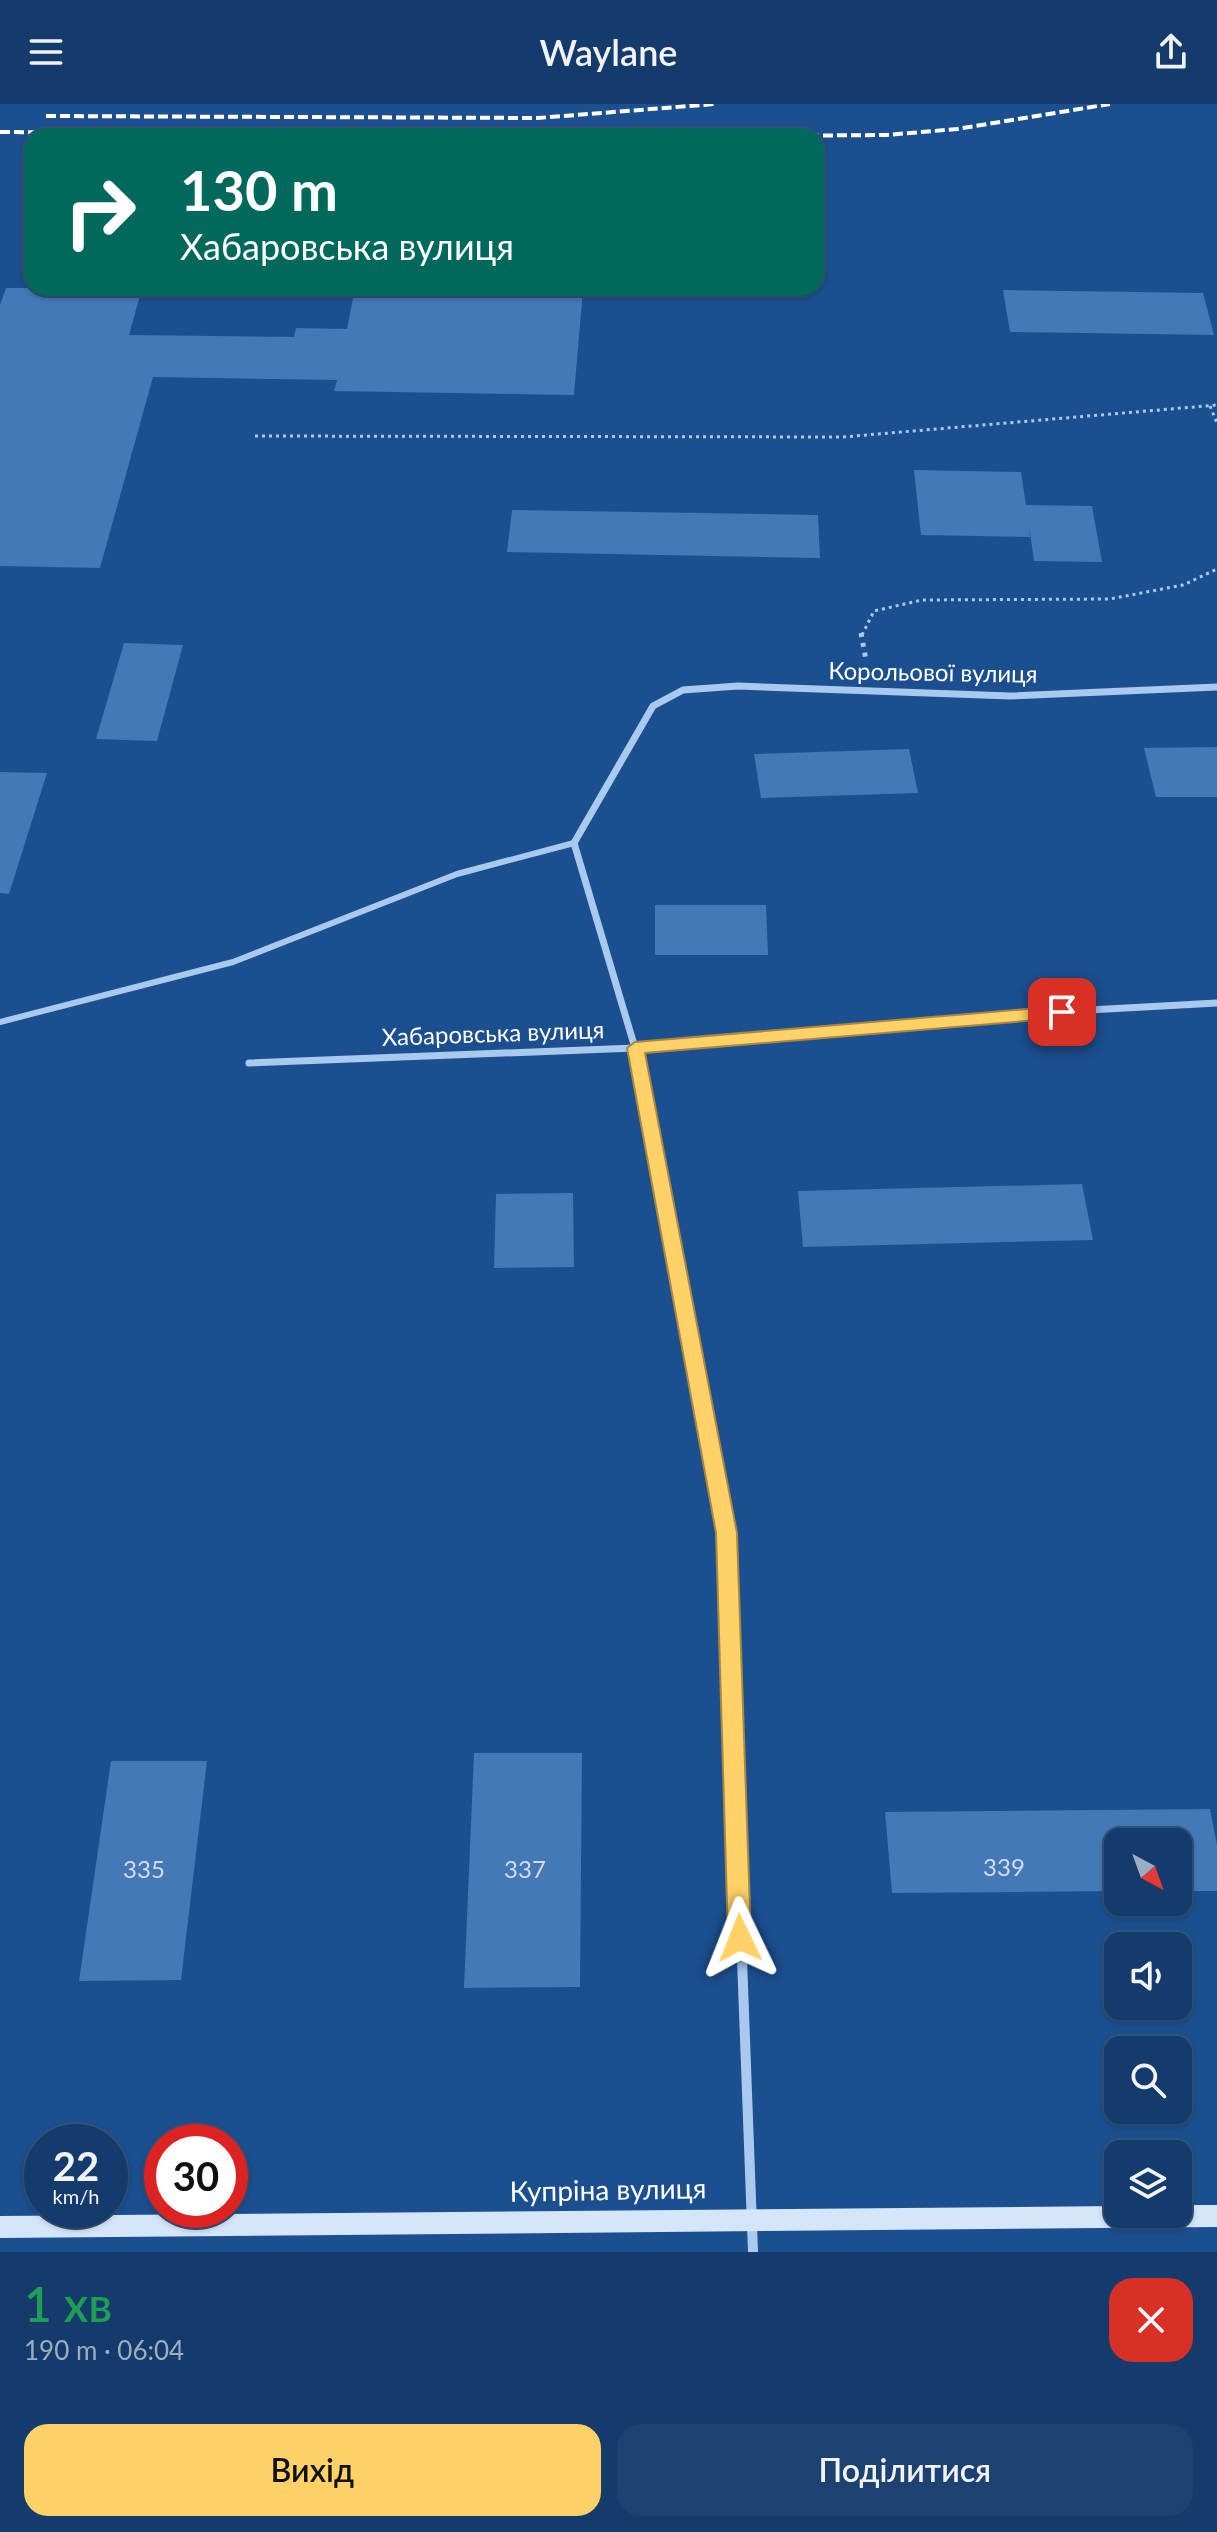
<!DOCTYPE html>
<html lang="uk">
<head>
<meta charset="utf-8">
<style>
  body { margin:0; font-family:Lato,sans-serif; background:#1d4271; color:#f1f3f6; height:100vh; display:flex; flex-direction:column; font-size:30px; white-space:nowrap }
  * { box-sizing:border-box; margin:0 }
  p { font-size:26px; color:#9dadc1 }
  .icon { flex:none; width:44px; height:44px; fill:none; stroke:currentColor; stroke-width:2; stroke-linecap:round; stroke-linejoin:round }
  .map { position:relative; height:2148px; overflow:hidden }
  .sheet { display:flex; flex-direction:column; background:#143b6b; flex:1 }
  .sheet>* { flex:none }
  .top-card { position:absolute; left:24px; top:24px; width:800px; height:168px; border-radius:24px; box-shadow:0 2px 6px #0004,0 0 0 2px #33557e; background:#00695c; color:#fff; overflow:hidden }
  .needle { width:52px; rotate:139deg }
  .buttons { position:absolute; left:1104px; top:1724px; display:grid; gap:16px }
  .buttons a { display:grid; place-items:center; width:88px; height:88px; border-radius:16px; background:#143b6b; box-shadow:0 2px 6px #0004,0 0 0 2px #33557e; font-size:40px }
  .speed { position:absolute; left:24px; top:2020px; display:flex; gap:16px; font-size:40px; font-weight:700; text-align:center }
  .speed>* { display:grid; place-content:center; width:104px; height:104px; border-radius:50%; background:#143b6b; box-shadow:0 2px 6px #0004,0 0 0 2px #33557e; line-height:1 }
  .speed small { font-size:20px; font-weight:400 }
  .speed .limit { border:12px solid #d22; background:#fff; color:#111 }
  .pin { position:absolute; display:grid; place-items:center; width:68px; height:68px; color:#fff; margin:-34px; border-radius:16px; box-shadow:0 4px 12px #0006 }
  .me { position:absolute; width:88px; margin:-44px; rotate:358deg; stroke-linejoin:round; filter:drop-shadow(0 0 6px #0008) }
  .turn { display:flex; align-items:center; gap:28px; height:168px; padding:0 24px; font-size:36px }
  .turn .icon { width:104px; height:104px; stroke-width:2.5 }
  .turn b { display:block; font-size:56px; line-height:68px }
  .round { display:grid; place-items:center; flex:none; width:84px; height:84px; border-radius:24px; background:#1d4271 }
  .headline { display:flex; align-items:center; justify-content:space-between; height:136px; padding:0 24px }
  h1 { font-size:48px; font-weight:600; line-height:60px; color:#1e9e55 }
  .action { display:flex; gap:16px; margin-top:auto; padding:16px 24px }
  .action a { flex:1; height:92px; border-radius:24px; background:#ffd166; color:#111; font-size:32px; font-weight:600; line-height:92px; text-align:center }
  .action a+a { background:#1d4271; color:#f1f3f6 }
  header { display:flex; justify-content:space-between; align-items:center; height:104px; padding:0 24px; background:#143b6b; font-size:36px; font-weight:600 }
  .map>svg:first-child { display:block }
  .building { fill:#4478b7 }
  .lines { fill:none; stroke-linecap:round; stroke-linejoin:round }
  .path-far1 { stroke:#a9c9ee; stroke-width:3; stroke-dasharray:3 4; stroke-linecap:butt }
  .path { stroke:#a9c9ee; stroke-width:5; stroke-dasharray:4 6; stroke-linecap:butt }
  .lane { stroke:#a9c9ee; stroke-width:6 }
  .street-far1 { stroke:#a9c9ee; stroke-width:7 }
  .street { stroke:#a9c9ee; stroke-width:10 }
  .secondary { fill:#d6e6fa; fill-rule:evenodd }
  .rail { stroke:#fff; stroke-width:4; stroke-dasharray:10 4; stroke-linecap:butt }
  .route { fill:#ffd166; stroke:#a68842; stroke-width:2 }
  .labels { text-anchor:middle; stroke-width:6; stroke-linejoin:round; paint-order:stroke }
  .street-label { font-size:24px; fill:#fff; stroke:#1b4f8f }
  .near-number-label { font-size:24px; fill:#d0dded }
  .near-street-label { font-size:28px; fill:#fff; stroke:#1b4f8f }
</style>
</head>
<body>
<header><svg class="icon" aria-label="menu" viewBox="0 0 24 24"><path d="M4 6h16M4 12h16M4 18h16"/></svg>Waylane<svg class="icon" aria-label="share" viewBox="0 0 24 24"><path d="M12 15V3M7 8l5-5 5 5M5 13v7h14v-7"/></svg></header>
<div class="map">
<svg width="1217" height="2148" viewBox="0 0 1217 2148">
  <rect width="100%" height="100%" fill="#1b4f8f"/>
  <path class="building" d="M6,184H142L129,231L294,233L296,224L347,225L355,184L583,186L574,291L334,287L337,276L153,273L100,464L0,462V201Z
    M1003,186L1203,189L1214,231L1010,228Z
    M914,366L1021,368L1026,401L1092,402L1102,458L1034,457L1029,421L1030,433L921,431Z
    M512,406L818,411L820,454L507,448Z
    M124,539L183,541L157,637L96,635Z
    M1217,643V693H1156L1144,644Z
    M909,645L918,689L761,694L754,650Z
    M0,668L47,669L9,790L0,789Z
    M655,801H766L768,851H655Z
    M1082,1080L1093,1136L803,1143L798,1087Z
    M573,1089L574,1163L494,1164L496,1090Z
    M474,1649H582L580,1883L464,1884Z
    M111,1657H207L181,1876L79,1877Z
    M1210,1705L1217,1741V1787H1178V1738H1118V1787L892,1789L885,1708Z"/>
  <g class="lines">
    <path class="path-far1" d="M1210,302L1217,319
      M255,332L843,333L1217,301
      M862,531L874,507L922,496L1110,495L1183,481L1217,465"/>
    <path class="path" d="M861,529L866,556"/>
    <path class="lane" d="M0,918L233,858L457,770L574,739"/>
    <path class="street-far1" d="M249,959L635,944L1000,911L1217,899
      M689,1229L635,944L574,739L653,602L683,586L738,582L1010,592L1217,583"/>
    <path class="street" d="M688,1227L726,1429L753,2148"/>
    <path class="secondary" d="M1178,2101H1217V2123L0,2134V2112L1118,2102V2110H1178Z"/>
    <path class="rail" d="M46,12L538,14L715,0
      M0,28L455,32
      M753,32L886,31L957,25L1110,0"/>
  </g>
  <path class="route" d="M1062,902L1071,908L1062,914L645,949L737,1429L751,1834L748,1841L740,1845L731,1841L728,1834L716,1429L627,944L635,938Z"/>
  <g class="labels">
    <g class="street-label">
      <text transform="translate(933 569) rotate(1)" y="8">Корольової вулиця</text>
      <text transform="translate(493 930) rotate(-2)" y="8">Хабаровська вулиця</text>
    </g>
    <g class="near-number-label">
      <text x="1004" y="1772">339</text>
      <text x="144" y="1774">335</text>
      <text x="525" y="1774">337</text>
    </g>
    <g class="near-street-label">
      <text transform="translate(608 2086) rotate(-1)" y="10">Купріна вулиця</text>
    </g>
  </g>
</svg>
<div class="buttons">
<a><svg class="needle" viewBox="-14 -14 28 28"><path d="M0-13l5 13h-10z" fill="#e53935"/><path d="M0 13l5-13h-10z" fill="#9dadc1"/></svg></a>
<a><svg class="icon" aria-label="sound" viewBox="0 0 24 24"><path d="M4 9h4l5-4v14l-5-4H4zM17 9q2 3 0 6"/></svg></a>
<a><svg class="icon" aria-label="search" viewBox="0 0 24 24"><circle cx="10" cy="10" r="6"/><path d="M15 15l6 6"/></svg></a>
<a><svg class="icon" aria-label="layers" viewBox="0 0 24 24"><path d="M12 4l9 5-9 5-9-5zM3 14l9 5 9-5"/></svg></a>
</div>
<div class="speed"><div>22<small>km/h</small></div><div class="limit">30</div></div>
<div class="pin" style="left:1062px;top:908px;background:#d93025"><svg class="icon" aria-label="arrive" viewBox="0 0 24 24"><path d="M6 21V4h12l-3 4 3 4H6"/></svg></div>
<svg class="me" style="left:740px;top:1834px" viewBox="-20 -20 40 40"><path d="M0-17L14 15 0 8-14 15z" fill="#ffd166" stroke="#fff" stroke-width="4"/></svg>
<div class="top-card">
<div class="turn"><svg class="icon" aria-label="right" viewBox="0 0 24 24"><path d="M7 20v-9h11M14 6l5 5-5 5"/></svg><div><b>130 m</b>Хабаровська вулиця</div></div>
</div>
</div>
<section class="sheet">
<div class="headline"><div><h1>1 хв</h1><p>190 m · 06:04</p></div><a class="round" style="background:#d93025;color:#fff"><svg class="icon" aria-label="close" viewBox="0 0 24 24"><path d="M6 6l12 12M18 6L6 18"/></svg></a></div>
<div class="action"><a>Вихід</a><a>Поділитися</a></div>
</section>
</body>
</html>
